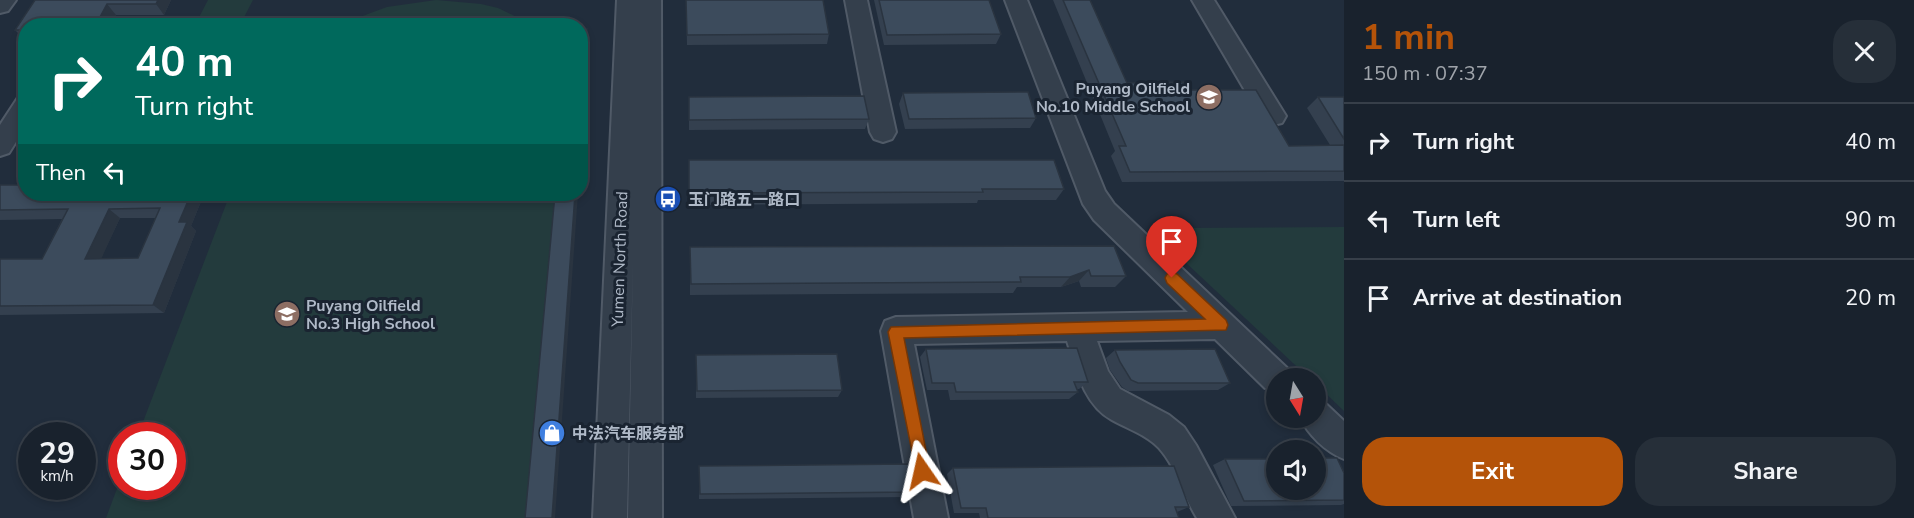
<!DOCTYPE html>
<html lang="en">
<head>
<meta charset="utf-8">
<style>
  body { margin:0; font-family:"Nunito Sans","Noto Sans SC",sans-serif; background:#262f39; color:#f1f3f6; height:100vh; display:flex; flex-direction:column; font-size:22px; white-space:nowrap }
  * { box-sizing:border-box; margin:0 }
  p { font-size:20px; color:#9fa4aa }
  .icon { flex:none; width:33px; height:33px; fill:none; stroke:currentColor; stroke-width:2; stroke-linecap:round; stroke-linejoin:round }
  .map { position:relative; flex:1; overflow:hidden }
  .panel { display:flex; flex-direction:column; background:#19222d; width:570px }
  .panel>* { flex:none }
  .guide { position:absolute; left:18px; top:18px; width:570px; height:183px; border-radius:24px; box-shadow:0 3px 9px #0003,0 0 0 2px #373f49; background:#00695c; color:#fff; overflow:hidden }
  .needle { width:39px; rotate:169deg }
  .controls { position:absolute; left:1266px; top:368px; display:grid; gap:12px }
  .controls a { display:grid; place-items:center; width:60px; height:60px; border-radius:50%; background:#19222d; box-shadow:0 3px 9px #0003,0 0 0 2px #373f49; font-size:30px }
  .speed { position:absolute; left:18px; top:422px; display:flex; gap:12px; font-size:30px; font-weight:700; text-align:center }
  .speed>* { display:grid; place-content:center; width:78px; height:78px; border-radius:50%; background:#19222d; box-shadow:0 3px 9px #0003,0 0 0 2px #373f49; line-height:1 }
  .speed small { font-size:15px; font-weight:400 }
  .speed .limit { border:9px solid #d22; background:#fff; color:#111 }
  .pin { position:absolute; display:grid; place-items:center; width:51px; height:51px; color:#fff; margin:-62px -26px; border-radius:50% 50% 50% 0; rotate:-45deg; box-shadow:0 0 6px #0007 }
  .pin .icon { rotate:45deg }
  .me { position:absolute; width:66px; margin:-33px; rotate:349deg; stroke-linejoin:round; filter:drop-shadow(0 0 4px #0008) }
  .turn { display:flex; align-items:center; gap:21px; height:126px; padding:0 18px; font-size:27px }
  .turn .icon { width:78px; height:78px; stroke-width:2.5 }
  .turn b { display:block; font-size:42px; line-height:51px }
  .then { display:flex; align-items:center; height:57px; padding:0 18px; background:#0003; gap:12px; font-size:22px }
  .round { display:grid; place-items:center; flex:none; width:63px; height:63px; border-radius:24px; background:#262f39 }
  .overview { display:flex; align-items:center; justify-content:space-between; height:102px; padding:0 18px }
  h1 { font-size:36px; font-weight:700; line-height:45px; color:#b45309 }
  .button { display:flex; gap:12px; margin-top:auto; padding:12px 18px }
  .button a { flex:1; height:69px; border-radius:24px; background:#b45309; color:#fff; font-size:24px; font-weight:700; line-height:69px; text-align:center }
  .button a+a { background:#262f39; color:#f1f3f6 }
  ul { padding:0; list-style:none }
  li { display:flex; align-items:center; gap:18px; height:78px; padding:0 18px; border-top:2px solid #373f49 }
  li div { flex:1 }
  li b { display:block; font-size:22px }
  li em { font-style:normal }
  main { display:flex; flex:1; min-height:0 }
  .map>svg:first-child { display:block }
  .green { fill:#233b3d }
  .lines { fill:none; stroke-linecap:round; stroke-linejoin:round }
  .minor-casing { stroke:#505a67; stroke-width:4 }
  .minor { fill:#343f4c; fill-rule:evenodd }
  .wall { fill:#34404f; fill-rule:evenodd }
  .shaded-wall { fill:#2a3440 }
  .building { fill:#3c4b5c; stroke:#2a3440; stroke-width:1.5; fill-rule:evenodd }
  .route { fill:#b45309; stroke:#753606; stroke-width:1.5 }
  .labels { text-anchor:middle; stroke-width:6; stroke-linejoin:round; paint-order:stroke }
  .poi-label { font-size:16px; font-weight:bold; fill:#b0bac8; stroke:#1a2431; text-anchor:start }
  .street-label { font-size:16px; fill:#b0bac8; stroke:#1a2431 }
</style>
</head>
<body>
<main>
<div class="map">
<svg width="1344" height="518" viewBox="0 0 1344 518">
  <rect width="100%" height="100%" fill="#212d3c"/>
  <path class="green" d="M208,0H253L240,25H195Z
    M436,0L481,4L498,8L527,22H574L573,25H338L387,7Z
    M230,194H558L530,518H106L121,478L122,486H172V435H138Z
    M1344,227V411L1316,384V378H1309L1168,246L1169,236L1183,228Z"/>
  <g class="lines">
    <defs>
      <path id="minor" d="M0,0H16L8,11L0,13Z
        M617,0H661L662,518H628L633,259L627,518H593Z
        M845,0H867L896,132L892,139L883,142L874,139L870,132Z
        M1005,0H1027L1105,191L1114,204L1287,368L1292,378H1276V393L1265,388L1215,339L1097,341L1108,371L1120,389L1169,415L1184,427L1196,445L1235,518H1197C1183,496 1177,468 1159,448C1147,435 1128,429 1112,420C1084,405 1076,369 1067,341L914,344L948,518H914L881,331L885,321L896,317L1188,312L1094,220L1083,204Z
        M1192,0H1214L1286,116L1282,123L1273,125L1264,123Z
        M26,96V126L9,153L0,156V125L17,99Z
        M1316,401L1327,405L1344,421V459C1326,452 1308,435 1300,417H1316Z"/>
    </defs>
    <use href="#minor" class="minor-casing"/>
    <use href="#minor" class="minor"/>
  </g>
  <path class="wall" d="M35,0H171L164,15H116L110,26H26V41L15,30Z
    M686,0L829,34L827,44L687,45Z
    M874,0H989L1001,34L996,44L884,45Z
    M1053,0H1090L1127,83L1191,90L1289,146L1330,145L1307,108L1318,97H1344V181L1122,182L1111,156L1115,151Z
    M903,93L1036,118L1030,128L905,129L899,104Z
    M689,97L869,119L865,129L689,130Z
    M689,160L1064,189L1056,200H978L977,203L689,205Z
    M0,185L204,194L191,226L196,231L164,313L0,315V259H42L62,219L0,220ZM120,218H156L138,258H101Z
    M1114,246L1126,276L1115,287H1081L1079,281L1061,287H1017L1013,293L690,295V247Z
    M926,349L1088,382L1079,389H1077L1078,392L1069,399L950,400L948,390H927L920,357Z
    M1115,350L1230,383L1218,390L1128,391L1122,387L1110,370L1106,358Z
    M696,355L842,390L838,397L696,398Z
    M1225,459L1344,473V504L1341,505L1231,506L1213,465Z
    M699,466L914,492L908,497L699,499Z
    M953,468L1189,507L1177,512L1179,518H980L979,513H954L947,474Z"/>
  <path class="shaded-wall" d="M158,0H171L164,15L156,4Z
    M107,4L116,15L110,26H106L100,17Z
    M60,18L67,26H55Z
    M587,29L589,42L580,161V124Z
    M191,194H204L191,226L196,231L164,313L153,305L179,222Z
    M575,194H578L555,518H552Z
    M109,209L120,218L97,268L85,259Z
    M1089,270L1079,281L1061,287L1070,277Z"/>
  <path class="building" d="M35,0H158L156,4H107L100,17L60,18L55,26H26V30H15Z
    M686,0H823L829,34L687,35Z
    M879,0H989L1001,34L887,35Z
    M1063,0H1090L1127,83L1187,82L1191,90H1256L1289,146L1344,145V171L1130,172L1119,146H1126Z
    M580,29H587L580,124Z
    M1028,92L1036,118L909,119L903,93Z
    M864,96L869,119L689,120V97Z
    M1318,97H1344V139Z
    M689,160H1054L1064,189H982L983,192L689,193Z
    M0,185H26V194H191L179,222H187L153,305L0,306V259H42L68,209L0,210ZM160,208L138,258L85,259L109,209Z
    M555,194H575L552,518H525Z
    M1114,246L1126,276H1091L1089,270L1070,277H1020L1021,282L691,284L690,247Z
    M1077,348L1088,382H1074L1078,392H956L954,383H932L926,349Z
    M1215,349L1230,383H1138L1131,380L1120,362L1115,350Z
    M837,354L842,390L697,391L696,355Z
    M1316,458H1337L1344,473V500L1244,501L1225,459H1276V489H1316Z
    M909,464L914,492L700,494L699,466Z
    M1174,466L1189,507H1175L1179,518H988L986,508H961L953,468Z"/>
  <path class="route" d="M1172,272L1177,274L1226,320L1228,325L1226,330L904,338L930,471L928,477L922,479L917,477L888,332L891,327L1205,319L1167,283L1165,278L1167,274Z"/>
  <defs>
    <symbol id="school-disc" viewBox="-11 -11 22 22"><circle r="9.5" fill="#8d6e63" stroke="#1a2431"/><path d="M0-5L7-2L0 1L-7-2ZM-4 1L0 2.5L4 1V4Q0 6-4 4Z" fill="#fff"/></symbol>
    <symbol id="bus-disc" viewBox="-11 -11 22 22"><circle r="9.5" fill="#1a4fb4" stroke="#1a2431"/><path d="M-5-6H5V4H4V6H2V4H-2V6H-4V4H-5ZM-3.5-4V0h7V-4ZM-3.5 1.2v1.5H-2V1.2ZM2 1.2v1.5H3.5V1.2Z" fill="#fff"/></symbol>
    <symbol id="shop-disc" viewBox="-11 -11 22 22"><circle r="9.5" fill="#3f7fe0" stroke="#1a2431"/><path d="M-5-2.5h2.3a2.7 3.5 0 0 1 5.4 0H5L5.5 6h-11ZM-1.5-2.5h3a1.5 2.3 0 0 0-3 0Z" fill="#fff"/></symbol>
  </defs>
  <g fill-rule="evenodd">
    <use href="#school-disc" x="1194" y="82" width="30" height="30"/>
    <use href="#bus-disc" x="653" y="184" width="30" height="30"/>
    <use href="#school-disc" x="272" y="299" width="30" height="30"/>
    <use href="#shop-disc" x="537" y="418" width="30" height="30"/>
  </g>
  <g class="labels">
    <g class="poi-label">
      <text x="1190" y="94" text-anchor="end">Puyang Oilfield<tspan x="1190" dy="18">No.10 Middle School</tspan></text>
      <text x="688" y="205">玉门路五一路口</text>
      <text x="306" y="311">Puyang Oilfield<tspan x="306" dy="18">No.3 High School</tspan></text>
      <text x="572" y="439">中法汽车服务部</text>
    </g>
    <g class="street-label">
      <text transform="translate(619 259) rotate(-88)" y="6">Yumen North Road</text>
    </g>
  </g>
</svg>
<div class="controls">
<a><svg class="needle" viewBox="-14 -14 28 28"><path d="M0-13l5 13h-10z" fill="#e53935"/><path d="M0 13l5-13h-10z" fill="#9fa4aa"/></svg></a>
<a><svg class="icon" aria-label="sound" viewBox="0 0 24 24"><path d="M4 9h4l5-4v14l-5-4H4zM17 9q2 3 0 6"/></svg></a>
</div>
<div class="speed"><div>29<small>km/h</small></div><div class="limit">30</div></div>
<div class="pin" style="left:1172px;top:278px;background:#d93025"><svg class="icon" aria-label="arrive" viewBox="0 0 24 24"><path d="M6 21V4h12l-3 4 3 4H6"/></svg></div>
<svg class="me" style="left:922px;top:471px" viewBox="-20 -20 40 40"><path d="M0-17L14 15 0 8-14 15z" fill="#b45309" stroke="#fff" stroke-width="4"/></svg>
<div class="guide">
<div class="turn"><svg class="icon" aria-label="right" viewBox="0 0 24 24"><path d="M7 20v-9h11M14 6l5 5-5 5"/></svg><div><b>40 m</b>Turn right</div></div>
<div class="then">Then<svg class="icon" aria-label="left" viewBox="0 0 24 24"><path d="M17 20v-9H6M10 6l-5 5 5 5"/></svg></div>
</div>
</div>
<section class="panel">
<div class="overview"><div><h1>1 min</h1><p>150 m · 07:37</p></div><a class="round"><svg class="icon" aria-label="close" viewBox="0 0 24 24"><path d="M6 6l12 12M18 6L6 18"/></svg></a></div>
<ul>
<li><svg class="icon" aria-label="right" viewBox="0 0 24 24"><path d="M7 20v-9h11M14 6l5 5-5 5"/></svg><div><b>Turn right</b></div><em>40 m</em></li>
<li><svg class="icon" aria-label="left" viewBox="0 0 24 24"><path d="M17 20v-9H6M10 6l-5 5 5 5"/></svg><div><b>Turn left</b></div><em>90 m</em></li>
<li><svg class="icon" aria-label="arrive" viewBox="0 0 24 24"><path d="M6 21V4h12l-3 4 3 4H6"/></svg><div><b>Arrive at destination</b></div><em>20 m</em></li>
</ul>
<div class="button"><a>Exit</a><a>Share</a></div>
</section>
</main>
</body>
</html>
